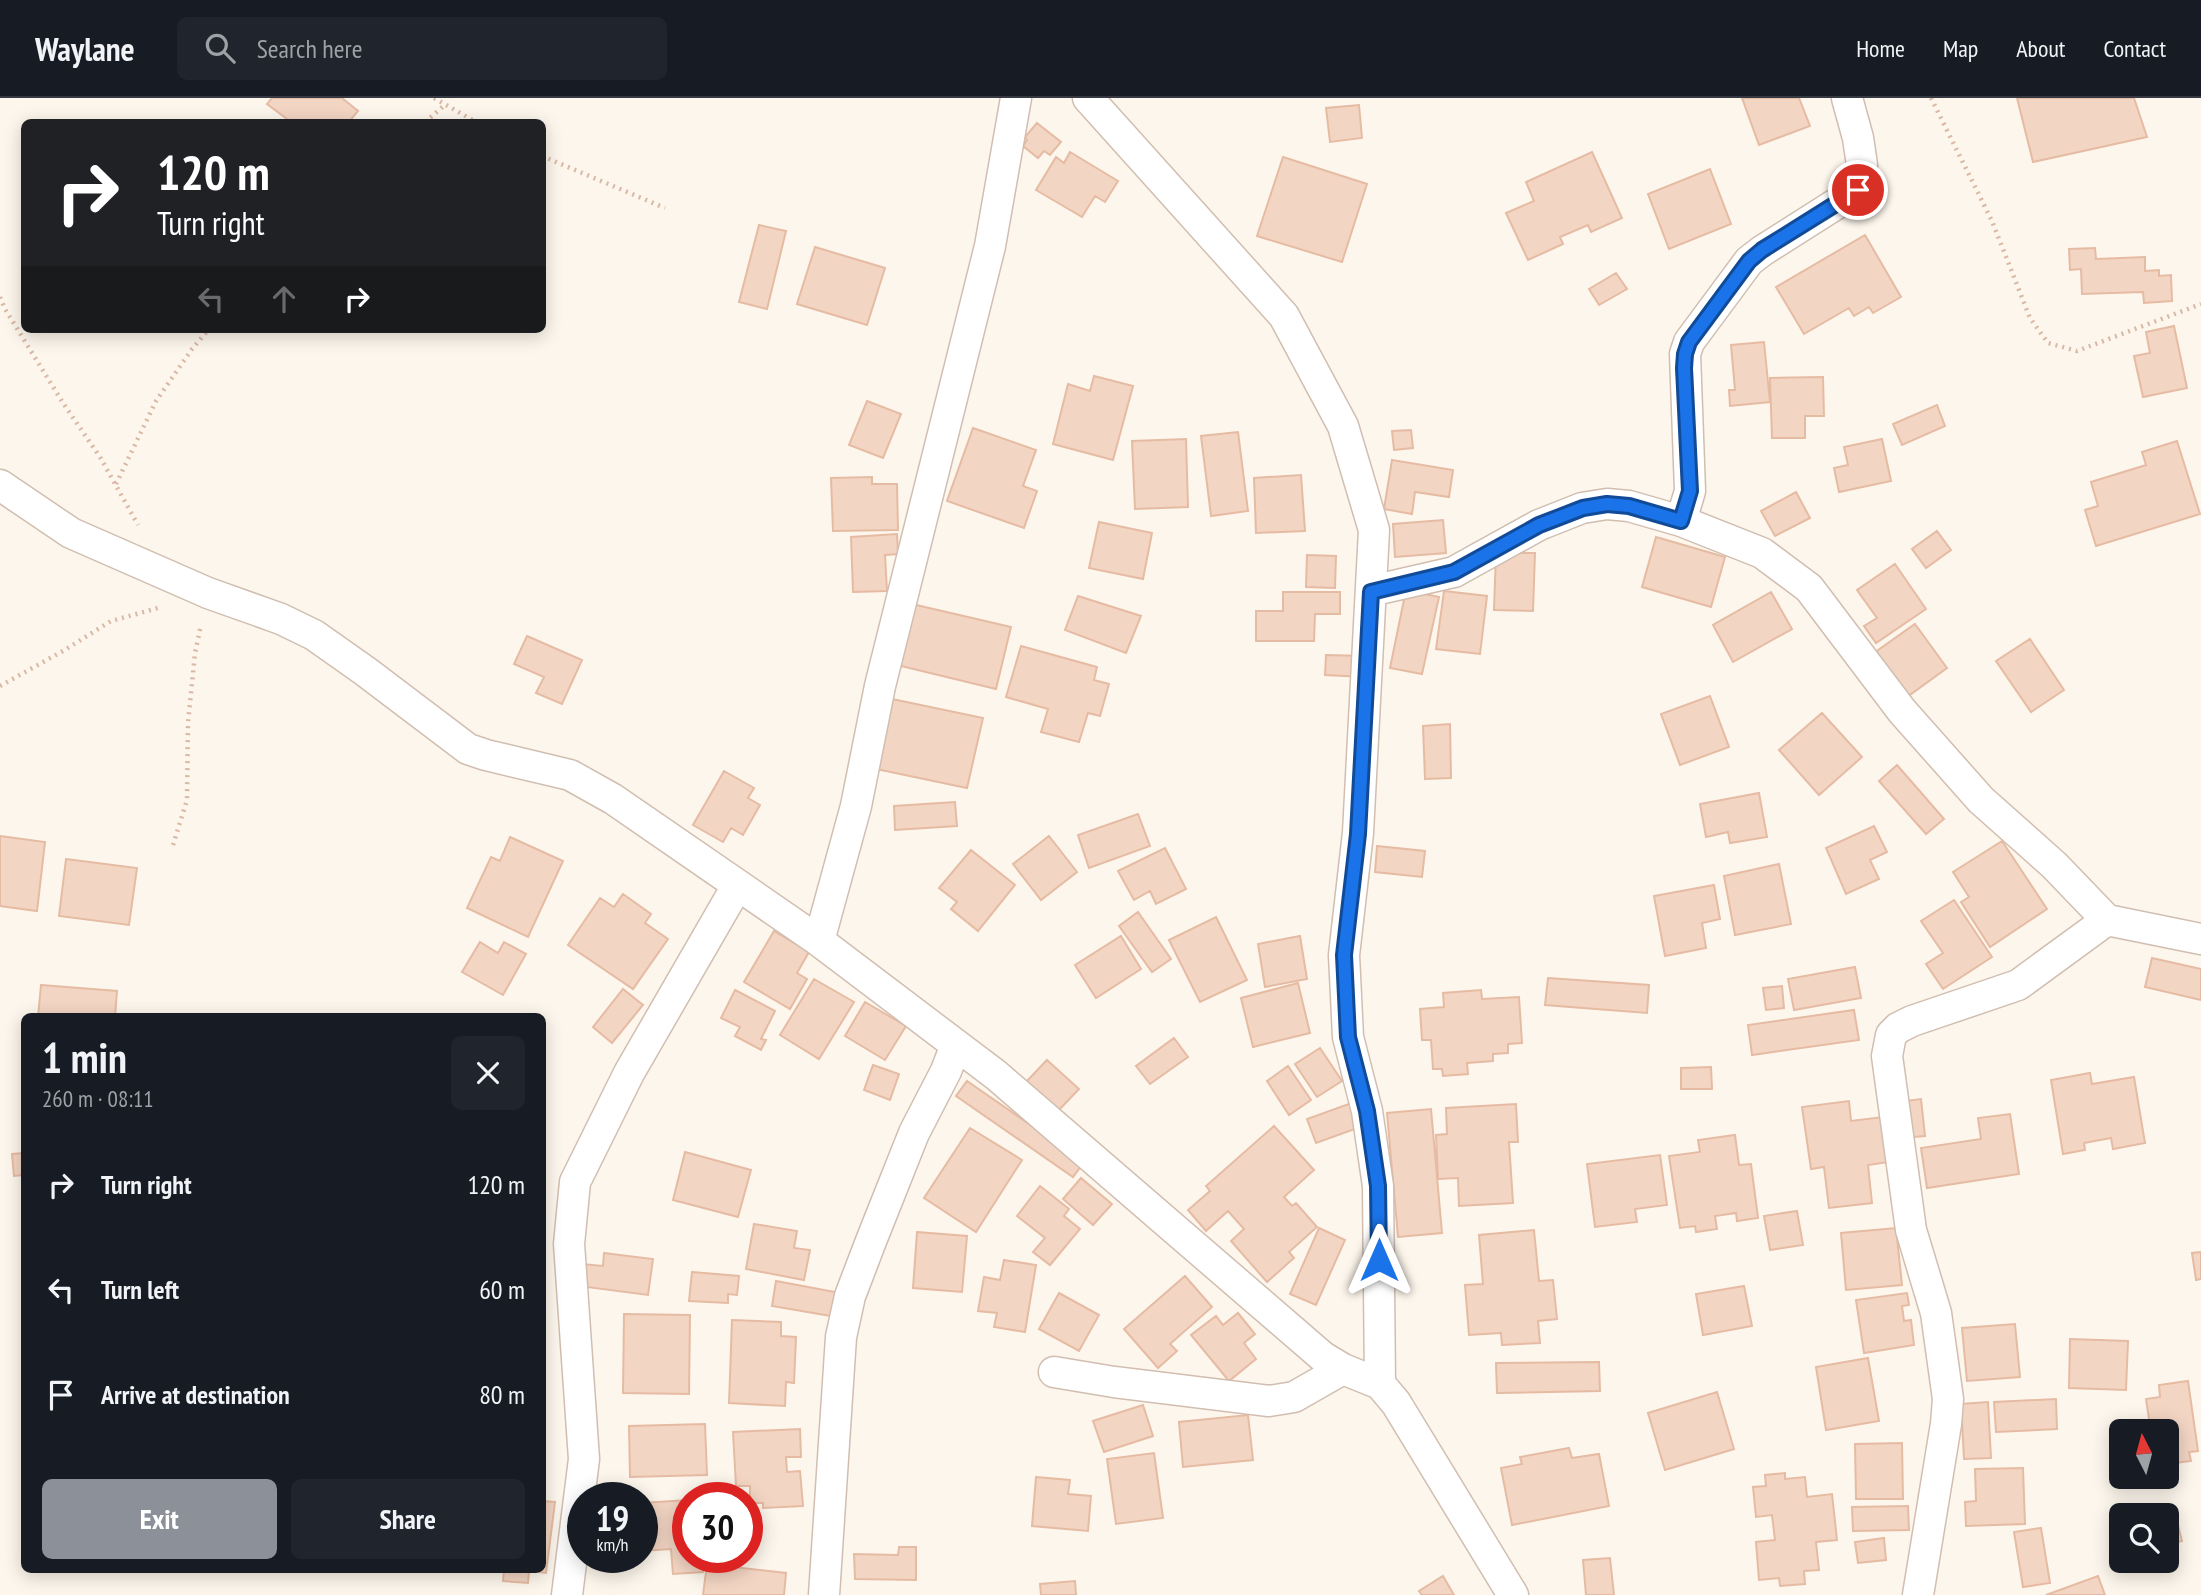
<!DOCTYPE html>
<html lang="en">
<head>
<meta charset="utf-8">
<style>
  body { margin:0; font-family:"PT Sans Narrow",sans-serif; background:#20242c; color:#f1f3f6; height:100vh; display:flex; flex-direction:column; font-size:26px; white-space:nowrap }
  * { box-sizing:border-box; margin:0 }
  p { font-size:23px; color:#9ea1a6 }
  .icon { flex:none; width:38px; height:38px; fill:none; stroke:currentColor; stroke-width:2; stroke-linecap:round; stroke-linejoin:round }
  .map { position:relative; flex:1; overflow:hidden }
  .panel { position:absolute; left:21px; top:915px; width:525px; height:560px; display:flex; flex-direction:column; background:#171b24; border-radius:10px; box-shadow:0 4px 18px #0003 }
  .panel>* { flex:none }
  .banner { position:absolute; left:21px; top:21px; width:525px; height:214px; border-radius:10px; box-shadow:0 4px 18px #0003; background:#202124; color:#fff; overflow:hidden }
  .needle { width:46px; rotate:354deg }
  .tools { position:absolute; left:2109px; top:1321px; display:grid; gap:14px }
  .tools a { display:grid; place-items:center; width:70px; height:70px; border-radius:10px; background:#171b24; box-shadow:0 4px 18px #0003; font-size:35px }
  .speed { position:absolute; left:567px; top:1384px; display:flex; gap:14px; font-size:35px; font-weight:700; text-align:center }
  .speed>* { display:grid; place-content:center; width:91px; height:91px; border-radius:50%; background:#171b24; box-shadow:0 4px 18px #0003; line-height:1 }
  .speed small { font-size:18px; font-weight:400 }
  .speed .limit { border:10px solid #d22; background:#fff; color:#111 }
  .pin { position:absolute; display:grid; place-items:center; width:60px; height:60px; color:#fff; margin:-30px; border:4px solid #fff; border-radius:50%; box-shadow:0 2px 7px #0007 }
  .me { position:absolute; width:77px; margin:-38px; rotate:0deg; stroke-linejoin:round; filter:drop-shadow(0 0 5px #0008) }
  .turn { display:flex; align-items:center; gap:24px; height:147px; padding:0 21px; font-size:32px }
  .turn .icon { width:91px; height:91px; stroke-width:2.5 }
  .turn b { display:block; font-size:49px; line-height:60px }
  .lanes { display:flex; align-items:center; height:66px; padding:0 21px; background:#0003; justify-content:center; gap:35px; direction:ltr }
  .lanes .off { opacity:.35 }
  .round { display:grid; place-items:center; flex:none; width:74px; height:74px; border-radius:10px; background:#20242c }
  .overview { display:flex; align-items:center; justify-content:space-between; height:119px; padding:0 21px }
  h1 { font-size:42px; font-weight:600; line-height:52px }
  .cta { display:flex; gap:14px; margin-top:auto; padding:14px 21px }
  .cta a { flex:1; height:80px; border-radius:10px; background:#8c9099; color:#fff; font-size:28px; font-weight:600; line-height:80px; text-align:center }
  .cta a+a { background:#20242c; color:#f1f3f6 }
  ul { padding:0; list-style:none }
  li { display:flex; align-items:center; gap:21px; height:105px; padding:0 21px }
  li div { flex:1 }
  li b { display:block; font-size:26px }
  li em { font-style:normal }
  header { display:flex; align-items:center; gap:42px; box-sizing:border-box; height:98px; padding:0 35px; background:#171b24; border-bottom:2px solid #363941 }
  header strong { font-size:33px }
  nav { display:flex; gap:38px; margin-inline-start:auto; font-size:24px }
  .search { width:490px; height:63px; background:#20242c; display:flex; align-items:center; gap:18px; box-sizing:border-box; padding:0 24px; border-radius:10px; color:#9ea1a6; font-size:26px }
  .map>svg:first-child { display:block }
  .building { fill:#f3d5c3; stroke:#e6bba3; stroke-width:2 }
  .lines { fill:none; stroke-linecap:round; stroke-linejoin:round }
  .street-casing { stroke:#d1beb0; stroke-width:33 }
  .path { stroke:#d9b8a5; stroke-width:4.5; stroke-dasharray:2 5; stroke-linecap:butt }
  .street { stroke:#fff; stroke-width:30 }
  .route-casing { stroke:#114b97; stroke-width:18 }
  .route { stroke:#1a73e8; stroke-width:12 }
</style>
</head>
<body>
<header>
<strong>Waylane</strong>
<div class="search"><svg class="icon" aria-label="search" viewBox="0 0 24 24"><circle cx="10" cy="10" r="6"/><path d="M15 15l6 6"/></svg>Search here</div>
<nav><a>Home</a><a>Map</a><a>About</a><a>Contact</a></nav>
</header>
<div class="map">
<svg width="2201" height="1497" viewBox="0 0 2201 1497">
  <rect width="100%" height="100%" fill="#fdf6ec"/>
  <path class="building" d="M272,0H342L358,13L349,24H291L267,6Z
    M1742,0H1799L1810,28L1759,47Z
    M2017,0H2134L2147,39L2033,64Z
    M1359,7L1362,40L1330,44L1326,10Z
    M1037,25L1061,44L1050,57L1044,53L1038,60L1023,48L1027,42L1025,39Z
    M1070,54L1118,83L1105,104L1095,98L1082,119L1036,92L1056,59L1064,65Z
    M1592,54L1622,120L1591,134L1588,127L1560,139L1563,146L1528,162L1506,115L1534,103L1526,84Z
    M1283,59L1367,86L1342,164L1257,138Z
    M1710,71L1731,126L1669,151L1648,96Z
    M759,127L786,133L767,211L739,204Z
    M1865,137L1901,199L1873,215L1869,209L1854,218L1849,210L1804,236L1776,189Z
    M815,149L885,170L867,227L797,206Z
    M2095,150L2096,161L2145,159V173L2159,172V178L2171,177L2172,203L2144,205L2143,194L2082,196L2081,171L2070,172L2069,151Z
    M1616,175L1627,191L1599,207L1589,191Z
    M2174,228L2187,290L2143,299L2134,258L2150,255L2146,234Z
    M1764,244L1770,304L1730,308L1729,292H1735L1731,247Z
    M1094,278L1133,288L1113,362L1053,346L1068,286L1090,293Z
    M1823,279L1824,318H1805V340H1772L1770,280Z
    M867,303L901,316L883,360L849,347Z
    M1937,307L1945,328L1902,347L1893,326Z
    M973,330L1036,352L1023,388L1037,393L1024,430L947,403Z
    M1411,332L1413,350L1394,352L1392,333Z
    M1238,334L1248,413L1211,418L1201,338Z
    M1186,341L1188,409L1135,411L1132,343Z
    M1882,341L1891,383L1839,394L1834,370L1848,367L1844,349Z
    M2177,343L2200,416L2096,448L2085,412L2098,408L2091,384L2146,367L2142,354Z
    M1392,362L1453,372L1449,399L1415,394L1412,416L1384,411Z
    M1301,377L1305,433L1256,435L1254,380Z
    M872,379V386H897L898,432L833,433L831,380Z
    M1796,394L1810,420L1775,438L1761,413Z
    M1443,422L1446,455L1395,459L1393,426Z
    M1099,424L1152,435L1143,481L1089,470Z
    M1937,433L1951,452L1926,470L1912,451Z
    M897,436L898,456L885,457L887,493L853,494L851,439Z
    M1656,439L1725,459L1711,509L1642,489Z
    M1496,455H1535L1533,513L1494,512Z
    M1307,457L1336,458L1335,490L1306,489Z
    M1895,466L1926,511L1876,545L1864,528L1877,520L1857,492Z
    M1406,492L1439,499L1422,576L1390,570Z
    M1444,493L1487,498L1480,556L1436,551Z
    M1283,494H1340V516H1315L1314,543H1256V513H1283Z
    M1771,494L1792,531L1733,564L1713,527Z
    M1078,498L1141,518L1126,555L1065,532Z
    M912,506L1011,529L996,591L897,567Z
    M1915,526L1947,570L1907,599L1874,555Z
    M527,538L582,562L562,606L536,595L544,579L514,566Z
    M2030,541L2064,592L2031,614L1996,563Z
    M1021,548L1097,569L1094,582L1109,586L1100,618L1088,615L1079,644L1041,634L1048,611L1006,599Z
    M1326,557L1364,558L1363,579L1325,577Z
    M1710,598L1729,649L1680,667L1661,616Z
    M892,601L983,620L967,690L876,671Z
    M1822,615L1862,659L1819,697L1779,652Z
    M1450,626L1451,680L1425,681L1423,628Z
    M1897,667L1944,721L1926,736L1879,683Z
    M724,673L754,690L748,700L760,707L743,737L731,730L723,744L693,727Z
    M1759,695L1767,739L1730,745L1728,734L1706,739L1700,706Z
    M955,704L957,728L895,732L894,708Z
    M1138,716L1150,748L1089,770L1078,737Z
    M1874,728L1887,754L1870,762L1879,781L1846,796L1826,750Z
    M0,738L45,744L37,813L0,808Z
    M1049,738L1077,774L1041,802L1013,766Z
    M510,739L563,763L528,839L467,810L491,759L500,763Z
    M2002,743L2047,811L1990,849L1961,804L1969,799L1953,774Z
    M1377,748L1425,753L1422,779L1375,774Z
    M1165,750L1186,791L1156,806L1150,793L1134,802L1118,773Z
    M971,752L1015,787L978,833L951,811L957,804L939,790Z
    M66,761L137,770L129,827L59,818Z
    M1779,766L1791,826L1735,837L1724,778Z
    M1714,787L1720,821L1702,825L1706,850L1665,858L1654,798Z
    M623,796L651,816L645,825L668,841L633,891L568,847L600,800L614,809Z
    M1954,802L1992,859L1943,891L1926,866L1943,855L1921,823Z
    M1138,814L1171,861L1152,874L1119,828Z
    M1216,819L1247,882L1200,904L1169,842Z
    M774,833L809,854L797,875L807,881L790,911L744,884Z
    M1121,838L1141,871L1096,900L1075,867Z
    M1300,838L1307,881L1265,889L1258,846Z
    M480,844L498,855L504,844L526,856L503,897L462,874Z
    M2152,860L2201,871V902L2145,889Z
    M1855,869L1861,900L1794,912L1788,881Z
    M1548,880L1649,887L1647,915L1545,907Z
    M814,881L854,904L819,961L780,937Z
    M1298,885L1310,935L1253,949L1241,900Z
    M41,887L117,893L115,919H38Z
    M1782,888L1784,910L1766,912L1763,890Z
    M623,891L643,907L612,945L593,929Z
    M735,892L775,913L761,941L766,942L761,952L735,938L740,929L721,920Z
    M1481,892L1482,901L1519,899L1522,945L1508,946V955L1493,956V963L1467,965L1468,976L1443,978L1442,971H1433L1431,942H1422L1420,911L1444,909L1443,895Z
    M865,904L906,928L885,962L845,938Z
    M1854,912L1859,942L1752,957L1748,927Z
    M1174,940L1188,959L1150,986L1136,968Z
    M1320,950L1342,983L1317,999L1295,966Z
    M1047,962L1079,991L1056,1015L1025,985Z
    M873,967L899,976L890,1002L864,992Z
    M1288,968L1311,1002L1289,1017L1267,983Z
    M1711,969L1712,991H1681V970Z
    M2090,975L2092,986L2134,979L2145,1045L2113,1051L2111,1040L2084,1045L2085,1052L2063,1056L2051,982Z
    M967,983L1084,1064L1073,1079L956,998Z
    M1921,1001L1925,1038L1902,1040L1898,1004Z
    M1357,1003L1366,1027L1316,1045L1307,1021Z
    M1849,1003L1851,1023L1883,1019L1889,1064L1868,1067L1872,1105L1829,1110L1824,1069L1811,1071L1802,1009Z
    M1516,1006L1518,1044H1509L1513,1105L1459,1108L1458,1080L1438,1081L1436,1037L1447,1036L1446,1010Z
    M1431,1011L1442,1135L1398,1139L1387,1015Z
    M2010,1016L2019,1076L1927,1090L1921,1050L1981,1041L1978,1020Z
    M1274,1028L1314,1072L1284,1099L1292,1108L1296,1105L1317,1129L1289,1154L1294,1160L1267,1184L1231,1143L1244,1131L1228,1113L1206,1133L1188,1112L1210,1093L1206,1088Z
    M970,1030L1022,1062L976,1134L924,1100Z
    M1735,1037L1739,1067L1751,1066L1758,1120L1737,1123L1736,1115L1715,1118L1717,1131L1696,1134L1695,1128L1680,1130L1669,1058L1700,1054L1698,1042Z
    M685,1054L751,1072L738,1119L673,1102Z
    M24,1055V1077L14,1078L12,1056Z
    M1660,1057L1667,1107L1635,1111L1637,1124L1595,1129L1587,1066Z
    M1081,1080L1112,1106L1093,1127L1063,1101Z
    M1040,1088L1069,1111L1064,1118L1080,1131L1050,1167L1033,1154L1045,1140L1017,1118Z
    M1797,1113L1803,1147L1770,1152L1764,1118Z
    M754,1126L797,1133L794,1150L810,1152L804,1182L746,1171Z
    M1319,1130L1345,1142L1316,1207L1290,1196Z
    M1896,1130L1902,1187L1846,1192L1841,1135Z
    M1534,1132L1539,1183L1553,1182L1557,1221L1538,1223L1540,1245L1502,1247L1501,1235L1469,1237L1465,1187L1483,1186L1479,1137Z
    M917,1134L967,1138L962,1194L913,1190Z
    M2201,1154V1181L2196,1182L2192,1155Z
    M604,1155L653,1161L648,1197L579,1188L582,1166L603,1168Z
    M1004,1162L1036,1167L1025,1234L994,1229L997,1215L978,1213L984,1179L1000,1182Z
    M692,1174L739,1178L737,1197L728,1196V1205L689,1203Z
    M1185,1178L1212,1209L1170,1246L1177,1253L1158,1270L1124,1231Z
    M776,1183L835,1194L831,1218L772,1208Z
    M1744,1188L1752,1228L1703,1237L1696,1196Z
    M1059,1195L1099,1217L1079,1253L1039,1231Z
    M1907,1195L1909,1207L1902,1208L1904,1223L1911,1222L1914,1247L1864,1255L1856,1202Z
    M1238,1215L1255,1236L1244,1245L1256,1261L1229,1283L1191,1237L1216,1218L1223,1227Z
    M624,1216L690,1217L689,1296L623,1295Z
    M732,1222L781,1224V1238L796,1239L794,1285L786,1284L785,1308L729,1305Z
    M2015,1226L2020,1279L1967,1283L1962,1230Z
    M2070,1241L2128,1243L2126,1292L2069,1290Z
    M1868,1260L1879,1323L1826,1332L1816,1269Z
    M1599,1264L1600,1293L1497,1295L1496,1265Z
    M2188,1283L2198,1353L2189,1354L2191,1363L2166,1366V1334H2151L2146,1301L2160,1299L2159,1287Z
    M1717,1294L1734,1351L1665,1372L1648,1315Z
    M2056,1301L2057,1331L1996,1334L1994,1304Z
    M1988,1304L1991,1360L1964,1361L1961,1306Z
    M1143,1307L1153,1338L1104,1354L1093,1323Z
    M1248,1317L1253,1362L1183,1369L1179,1324Z
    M705,1326L707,1377L630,1379L629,1328Z
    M800,1331L801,1359H786L787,1374L800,1373L803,1408L763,1410V1405H750V1388H736L733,1334Z
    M1902,1345L1903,1401H1856L1855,1346Z
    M1569,1350L1572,1360L1599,1356L1609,1408L1512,1427L1501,1370L1522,1366L1520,1359Z
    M1154,1355L1163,1420L1116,1426L1107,1361Z
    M2023,1370L2025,1426L1966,1428L1965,1404L1976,1403L1975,1371Z
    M1785,1375V1381L1805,1379L1807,1399L1832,1396L1837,1442L1816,1444L1819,1472L1804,1473L1805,1486L1780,1488L1779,1480L1759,1482L1756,1444L1775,1442L1772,1417L1756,1419L1753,1389L1766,1388L1765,1377Z
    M1036,1379L1070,1382L1068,1396L1091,1398L1088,1433L1032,1428Z
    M688,1402V1460H702L703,1474L673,1476L671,1451L642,1453V1405Z
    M542,1403L555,1404L546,1475L529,1473L528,1485L503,1483L504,1472H542Z
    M1908,1408L1909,1432L1853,1433L1852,1409Z
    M2176,1419L2182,1443L2166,1447V1422Z
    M2041,1430L2050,1485L2023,1489L2014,1434Z
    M1884,1440L1886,1462L1858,1465L1855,1444Z
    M899,1449H916V1482L855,1481L854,1456L898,1457Z
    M1610,1460L1614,1497H1586L1583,1462Z
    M707,1466L786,1475L784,1497H703Z
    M1443,1478L1454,1497H1422L1419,1493Z
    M2098,1478L2105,1497H2046Z
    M1075,1483L1076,1497H1041L1040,1486Z"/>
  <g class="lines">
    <defs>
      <path id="street" d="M1088,0L1284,218L1343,328L1374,432L1358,735L1344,857L1348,939L1367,1013L1378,1088L1380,1286
        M0,387L71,435L208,495L281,521L314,537L365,573L468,651L486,657L570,677L613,701L819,843L996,977L1323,1259L1343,1271L1380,1286L1396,1305L1513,1497
        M1681,423L1690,393L1685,256L1689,244L1749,163L1762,153L1858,92L1862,67L1858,40L1847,0
        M1371,493L1454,474L1539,427L1582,410L1607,406L1629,408L1681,423L1762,455L1809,490L1902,613L1981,702L2054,767L2107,822L2201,841
        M819,843L856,708L880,588L990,148L1016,0
        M1054,1274L1114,1284L1269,1303L1294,1299L1343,1271
        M567,1497L584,1361L569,1146L575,1084L629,975L737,788
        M824,1497L841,1239L850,1198L871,1143L914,1035L946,973L956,947
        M1918,1497L1946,1326L1948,1301L1936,1215L1911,1132L1887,958L1891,937L1898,930L1912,923L2018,887L2107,822"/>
    </defs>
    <use href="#street" class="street-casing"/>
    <path class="path" d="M434,0L476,24
      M1931,0L1992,123L2030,220L2048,245L2077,253L2201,206
      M425,24L446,6
      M542,58L665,110
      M0,199L5,211L63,305L100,359L138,427
      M116,386L156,303L192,251L209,231
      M0,588L63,553L111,523L158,510
      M173,747L187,702L188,625L195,555L201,527"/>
    <use href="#street" class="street"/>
  </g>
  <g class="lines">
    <defs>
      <path id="route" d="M1379,1162L1378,1088L1367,1013L1348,939L1344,857L1358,736L1371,494L1454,474L1539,427L1583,410L1607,406L1629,408L1681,423L1690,393L1684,270L1685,256L1689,244L1749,163L1762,152L1858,92"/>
    </defs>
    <use href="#route" class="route-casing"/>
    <use href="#route" class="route"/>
  </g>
</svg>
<div class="tools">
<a><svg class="needle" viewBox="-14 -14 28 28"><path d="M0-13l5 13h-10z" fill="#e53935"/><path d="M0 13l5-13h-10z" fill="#9ea1a6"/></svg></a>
<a><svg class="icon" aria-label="search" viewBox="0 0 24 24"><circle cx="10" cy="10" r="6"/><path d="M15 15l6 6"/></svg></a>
</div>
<div class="speed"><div>19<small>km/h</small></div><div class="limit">30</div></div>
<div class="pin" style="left:1858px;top:92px;background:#d93025"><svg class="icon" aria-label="arrive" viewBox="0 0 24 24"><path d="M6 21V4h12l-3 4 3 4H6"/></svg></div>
<svg class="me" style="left:1379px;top:1162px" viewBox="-20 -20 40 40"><path d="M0-17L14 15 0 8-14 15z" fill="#1a73e8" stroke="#fff" stroke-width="4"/></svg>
<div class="banner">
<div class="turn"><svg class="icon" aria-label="right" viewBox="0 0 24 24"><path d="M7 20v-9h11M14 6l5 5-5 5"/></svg><div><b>120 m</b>Turn right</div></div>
<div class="lanes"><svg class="icon off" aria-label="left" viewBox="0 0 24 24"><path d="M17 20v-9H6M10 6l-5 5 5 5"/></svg><svg class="icon off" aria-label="ahead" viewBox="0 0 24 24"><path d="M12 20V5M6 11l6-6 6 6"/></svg><svg class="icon" aria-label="right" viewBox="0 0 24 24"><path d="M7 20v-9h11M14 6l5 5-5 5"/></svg></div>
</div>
<section class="panel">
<div class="overview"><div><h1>1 min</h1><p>260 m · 08:11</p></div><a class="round"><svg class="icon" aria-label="close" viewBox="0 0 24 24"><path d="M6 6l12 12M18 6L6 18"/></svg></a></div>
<ul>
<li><svg class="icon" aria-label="right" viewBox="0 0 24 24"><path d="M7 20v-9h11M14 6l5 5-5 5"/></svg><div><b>Turn right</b></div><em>120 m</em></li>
<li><svg class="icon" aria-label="left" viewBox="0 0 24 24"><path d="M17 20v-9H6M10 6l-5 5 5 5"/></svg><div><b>Turn left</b></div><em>60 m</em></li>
<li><svg class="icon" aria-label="arrive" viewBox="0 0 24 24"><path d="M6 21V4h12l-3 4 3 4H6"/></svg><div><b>Arrive at destination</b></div><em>80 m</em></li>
</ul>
<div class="cta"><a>Exit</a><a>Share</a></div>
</section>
</div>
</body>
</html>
